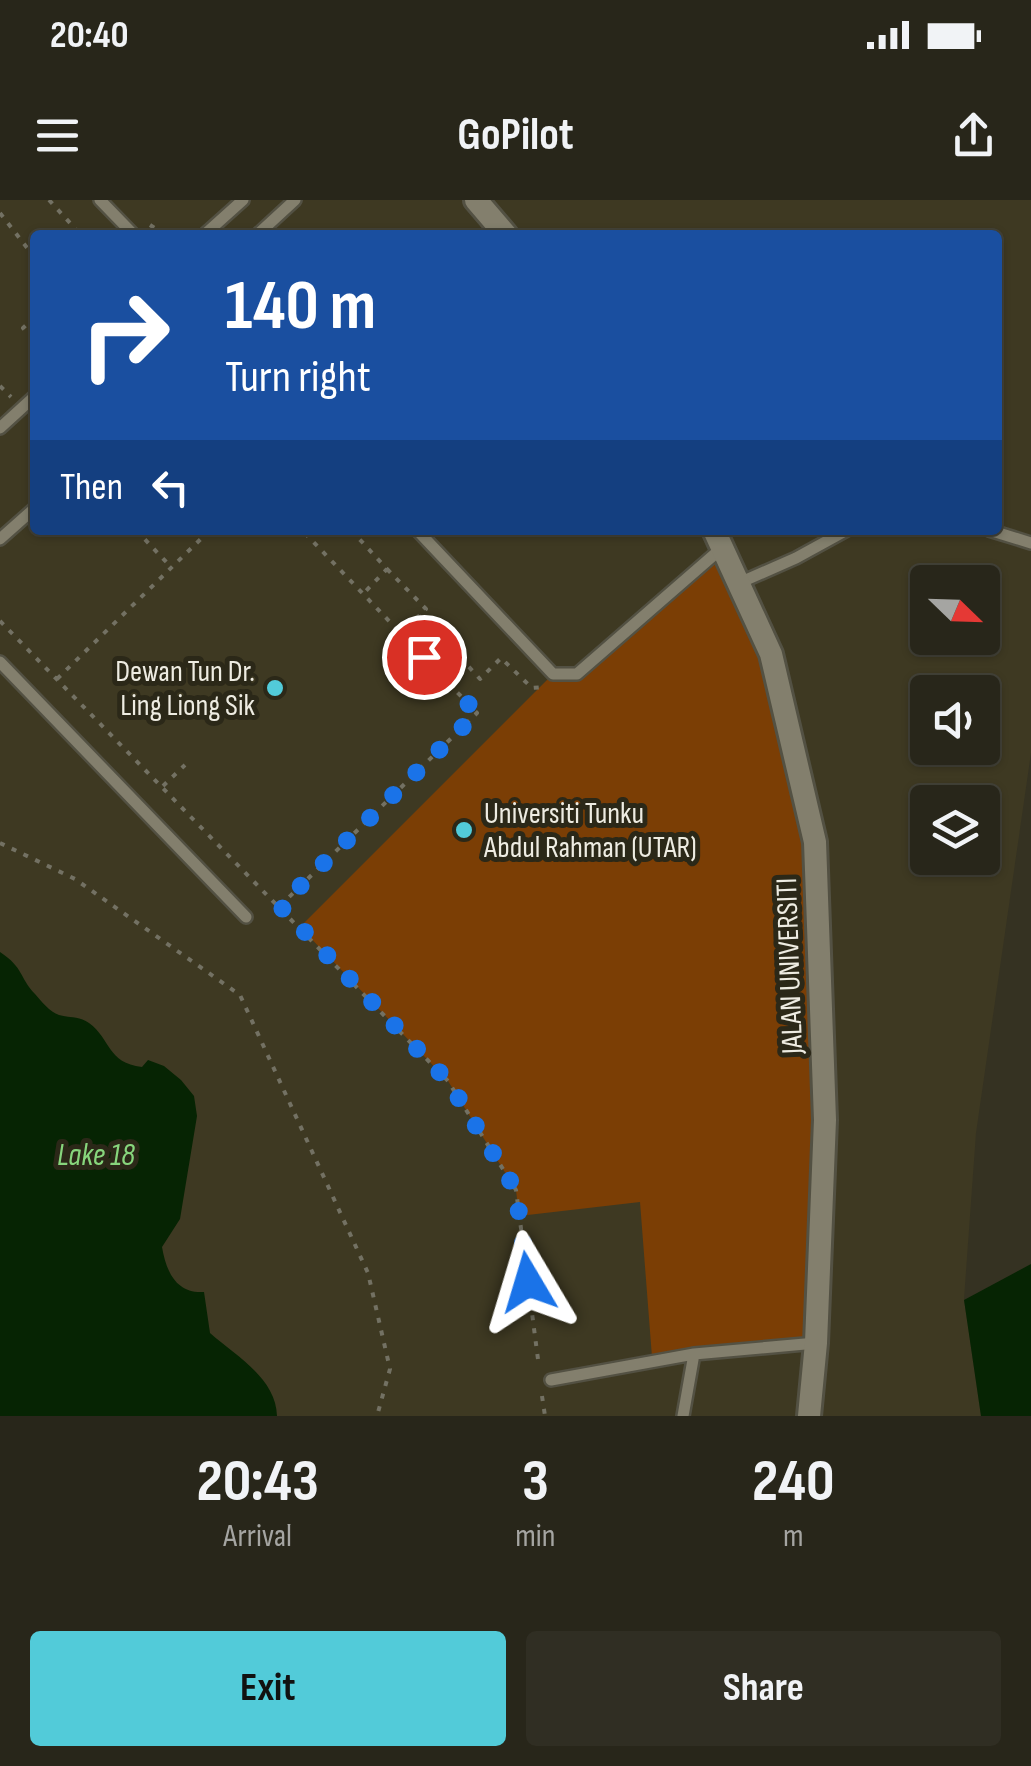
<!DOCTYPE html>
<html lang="en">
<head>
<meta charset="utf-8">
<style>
  body { margin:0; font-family:"Sofia Sans Condensed",sans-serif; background:#302e23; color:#f1f3f6; height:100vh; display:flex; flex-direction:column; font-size:38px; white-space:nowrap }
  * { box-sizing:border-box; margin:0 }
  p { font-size:32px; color:#a5a5a2 }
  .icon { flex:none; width:55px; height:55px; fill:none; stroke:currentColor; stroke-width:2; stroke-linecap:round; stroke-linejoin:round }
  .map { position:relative; height:1216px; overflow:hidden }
  .drawer { display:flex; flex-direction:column; background:#28261a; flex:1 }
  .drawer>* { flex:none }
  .banner { position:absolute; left:30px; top:30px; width:972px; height:305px; border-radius:10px; box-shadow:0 2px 8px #0004,0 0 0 2px #444339; background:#1a4fa0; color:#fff; overflow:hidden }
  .needle { width:65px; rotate:113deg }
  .tools { position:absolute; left:910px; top:365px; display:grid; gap:20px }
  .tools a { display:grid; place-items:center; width:90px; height:90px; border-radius:10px; background:#28261a; box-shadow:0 2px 8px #0004,0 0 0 2px #444339; font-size:50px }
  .pin { position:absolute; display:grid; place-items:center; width:85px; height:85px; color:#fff; margin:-42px; border:5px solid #fff; border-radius:50%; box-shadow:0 2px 10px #0007 }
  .me { position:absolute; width:110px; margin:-55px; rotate:353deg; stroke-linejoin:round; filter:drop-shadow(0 0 8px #0008) }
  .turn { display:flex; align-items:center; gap:35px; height:210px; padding:0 30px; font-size:45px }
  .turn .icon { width:130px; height:130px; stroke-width:2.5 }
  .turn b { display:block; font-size:70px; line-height:85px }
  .then { display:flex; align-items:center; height:95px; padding:0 30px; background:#0003; gap:20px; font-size:38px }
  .eta { display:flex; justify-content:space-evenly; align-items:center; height:170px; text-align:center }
  .eta b { font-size:60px; font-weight:700; line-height:70px }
  .button { display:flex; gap:20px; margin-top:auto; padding:20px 30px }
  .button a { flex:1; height:115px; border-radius:10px; background:#52cbd9; color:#111; font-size:40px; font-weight:700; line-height:115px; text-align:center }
  .button a+a { background:#302e23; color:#f1f3f6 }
  .status { display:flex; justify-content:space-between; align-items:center; height:70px; padding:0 50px; background:#28261a; direction:ltr }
  .status svg { height:28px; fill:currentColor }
  header { display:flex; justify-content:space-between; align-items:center; height:130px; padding:0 30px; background:#28261a; font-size:45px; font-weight:700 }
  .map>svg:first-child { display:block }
  .built { fill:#3e3922; fill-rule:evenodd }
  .green { fill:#7b3e05 }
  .water { fill:#062403 }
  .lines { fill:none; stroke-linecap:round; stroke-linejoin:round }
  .lane-casing { stroke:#535143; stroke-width:16 }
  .street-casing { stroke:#535143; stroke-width:28 }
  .path { stroke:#737163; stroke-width:4; stroke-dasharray:5 8; stroke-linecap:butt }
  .lane { stroke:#837f6d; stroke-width:11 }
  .street { stroke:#837f6d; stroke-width:22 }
  .route { stroke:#1a73e8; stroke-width:18; stroke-dasharray:0 32.4 }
  .poi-dot { fill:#52cbd9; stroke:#2b2818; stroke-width:4 }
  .labels { text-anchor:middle; stroke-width:10; stroke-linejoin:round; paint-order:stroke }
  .poi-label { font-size:30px; fill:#eeece2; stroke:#2b2818; text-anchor:end }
  .street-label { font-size:30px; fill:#eeece2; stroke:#2b2818 }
  .water-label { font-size:32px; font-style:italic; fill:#87d57c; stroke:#2b2818 }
</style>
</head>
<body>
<div class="status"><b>20:40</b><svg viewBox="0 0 49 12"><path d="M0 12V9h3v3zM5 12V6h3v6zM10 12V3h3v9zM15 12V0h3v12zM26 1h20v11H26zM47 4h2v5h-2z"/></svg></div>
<header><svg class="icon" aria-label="menu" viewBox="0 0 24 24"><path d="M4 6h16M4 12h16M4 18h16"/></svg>GoPilot<svg class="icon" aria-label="share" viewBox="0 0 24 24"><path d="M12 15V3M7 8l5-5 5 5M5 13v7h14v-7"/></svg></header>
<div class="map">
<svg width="1031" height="1216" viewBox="0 0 1031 1216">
  <rect width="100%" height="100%" fill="#353222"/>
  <path class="built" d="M0,0H1031V553L976,933L964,1099L981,1216H0ZM35,35H998V330H35ZM928,382H982V438H928ZM928,492H982V548H928ZM928,602H982V658H928Z"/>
  <path class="green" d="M723,347L771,454L815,642L816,1143L652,1157L640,1002L519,1016L516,990L448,881L300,727L553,474H577Z"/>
  <path class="water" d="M0,752C24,768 19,777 35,794C41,801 50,812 59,815C69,818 79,816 89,823C111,839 107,863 142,867L148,860L164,866L181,880L194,896L197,916L180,1019L162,1047C166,1071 176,1094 204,1092L210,1133C236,1156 276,1178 277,1216H0Z
    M1031,1064V1216H981L964,1100Z"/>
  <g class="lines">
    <defs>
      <path id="lane" d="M100,0L134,35
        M204,35L243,0
        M257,35L295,0
        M0,228L35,196
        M417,330L553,474H577L723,347
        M989,330L1031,343
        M0,339L35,308
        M739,383L796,358L847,330
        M0,462L246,717
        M551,1180L694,1154
        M683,1216L694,1154L816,1143"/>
      <path id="street" d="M476,0L506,35
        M714,330L771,454L815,642L825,920L816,1143L809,1216"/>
    </defs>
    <use href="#lane" class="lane-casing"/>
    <use href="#street" class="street-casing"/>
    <path class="path" d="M49,0L81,35
      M0,13L35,58
      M150,25L165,35
      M35,117L23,128L29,134L35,128
      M0,186L11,197
      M136,330L171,367
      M351,330L387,369L363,394
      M387,369L426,409L401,434
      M419,416L443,439
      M0,421L448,881L516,990L539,1167
      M423,457L443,439L480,479L501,458L532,488L543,487
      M57,479L210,330
      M163,586L185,565
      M0,643L75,679L240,795L368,1073L390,1169L377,1216
      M280,706L477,513L302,330
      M542,1196L545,1216"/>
    <use href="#lane" class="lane"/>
    <use href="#street" class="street"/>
  </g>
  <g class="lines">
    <path class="route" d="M424,457L477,513L280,706L448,881L516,990L528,1082"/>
  </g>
  <g class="poi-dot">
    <circle cx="275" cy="488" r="10"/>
    <circle cx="464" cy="630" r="10"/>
  </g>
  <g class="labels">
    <g class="poi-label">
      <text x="255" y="481">Dewan Tun Dr.<tspan x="255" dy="34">Ling Liong Sik</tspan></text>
      <text x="484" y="623" text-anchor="start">Universiti Tunku<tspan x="484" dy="34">Abdul Rahman (UTAR)</tspan></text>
    </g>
    <g class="street-label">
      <text transform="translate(789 766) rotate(-92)" y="10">JALAN UNIVERSITI</text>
    </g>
    <g class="water-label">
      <text x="96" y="965">Lake 18</text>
    </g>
  </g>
</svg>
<div class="tools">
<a><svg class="needle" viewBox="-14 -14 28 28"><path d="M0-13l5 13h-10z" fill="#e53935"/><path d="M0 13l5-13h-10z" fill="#a5a5a2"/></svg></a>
<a><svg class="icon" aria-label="sound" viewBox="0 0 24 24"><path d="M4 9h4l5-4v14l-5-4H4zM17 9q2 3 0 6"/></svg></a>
<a><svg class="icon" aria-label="layers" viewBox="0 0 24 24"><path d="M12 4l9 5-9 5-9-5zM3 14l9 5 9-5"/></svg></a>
</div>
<div class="pin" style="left:424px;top:457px;background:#d93025"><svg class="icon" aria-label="arrive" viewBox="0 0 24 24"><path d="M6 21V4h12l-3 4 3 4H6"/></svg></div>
<svg class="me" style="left:528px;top:1082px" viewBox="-20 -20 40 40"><path d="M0-17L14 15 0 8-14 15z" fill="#1a73e8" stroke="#fff" stroke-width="4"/></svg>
<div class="banner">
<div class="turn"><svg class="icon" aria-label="right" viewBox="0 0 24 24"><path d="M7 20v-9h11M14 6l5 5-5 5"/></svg><div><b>140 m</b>Turn right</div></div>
<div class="then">Then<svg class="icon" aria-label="left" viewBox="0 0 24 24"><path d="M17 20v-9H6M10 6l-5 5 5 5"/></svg></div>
</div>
</div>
<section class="drawer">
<div class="eta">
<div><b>20:43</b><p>Arrival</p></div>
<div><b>3</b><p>min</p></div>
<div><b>240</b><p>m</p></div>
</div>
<div class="button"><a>Exit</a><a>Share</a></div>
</section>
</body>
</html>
